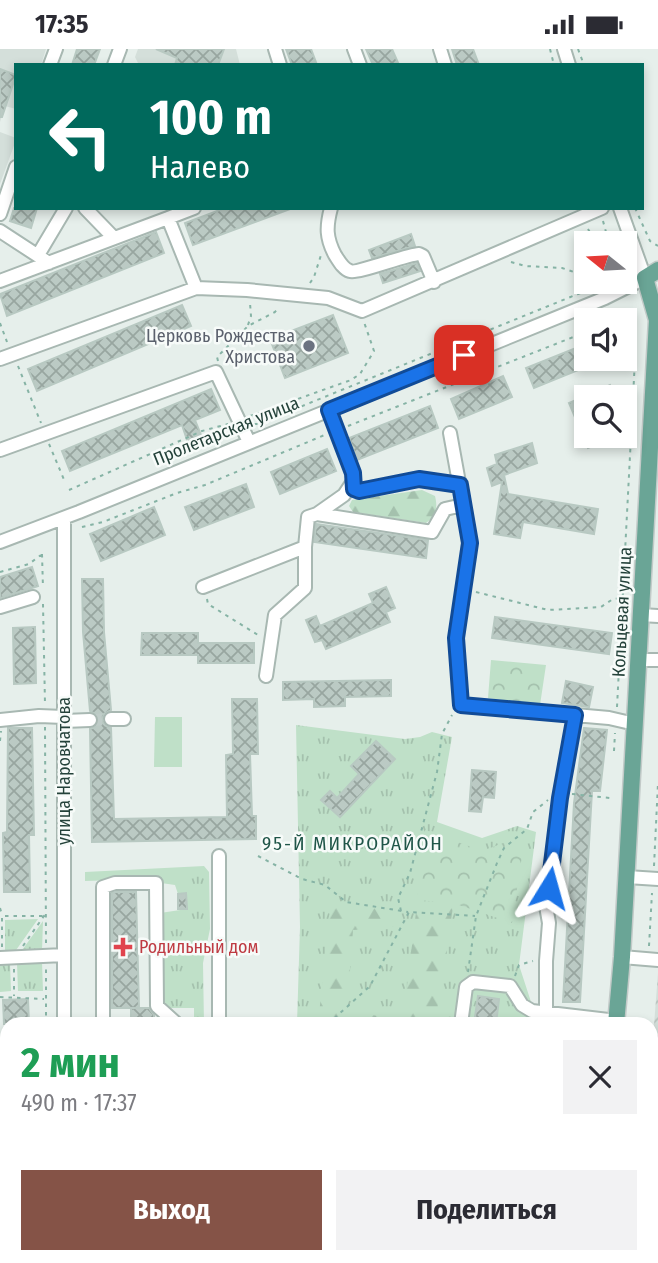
<!DOCTYPE html>
<html lang="ru">
<head>
<meta charset="utf-8">
<style>
  body { margin:0; font-family:"Fira Sans Condensed",sans-serif; background:#f2f2f3; color:#2b2b33; height:100vh; display:flex; flex-direction:column; font-size:26px; white-space:nowrap }
  * { box-sizing:border-box; margin:0 }
  p { font-size:23px; color:#7c7c81 }
  .icon { flex:none; width:38px; height:38px; fill:none; stroke:currentColor; stroke-width:2; stroke-linecap:round; stroke-linejoin:round }
  .map { position:relative; flex:1; overflow:hidden }
  .panel { position:absolute; left:0px; top:968px; width:658px; height:247px; display:flex; flex-direction:column; background:#fff; border-radius:21px 21px 0 0; box-shadow:0 4px 10px #0003 }
  .panel>* { flex:none }
  .top-card { position:absolute; left:14px; top:14px; width:630px; height:147px; border-radius:0px; box-shadow:0 4px 10px #0003; background:#00695c; color:#fff; overflow:hidden }
  .needle { width:46px; rotate:288deg }
  .fabs { position:absolute; left:574px; top:182px; display:grid; gap:14px }
  .fabs a { display:grid; place-items:center; width:63px; height:63px; border-radius:0px; background:#fff; box-shadow:0 4px 10px #0003; font-size:35px }
  .pin { position:absolute; display:grid; place-items:center; width:60px; height:60px; color:#fff; margin:-30px; border-radius:14px; box-shadow:0 4px 10px #0006 }
  .me { position:absolute; width:77px; margin:-38px; rotate:8deg; stroke-linejoin:round; filter:drop-shadow(0 0 5px #0008) }
  .turn { display:flex; align-items:center; gap:24px; height:147px; padding:0 21px; font-size:32px }
  .turn .icon { width:91px; height:91px; stroke-width:2.5 }
  .turn b { display:block; font-size:49px; line-height:60px }
  .round { display:grid; place-items:center; flex:none; width:74px; height:74px; border-radius:0px; background:#f2f2f3 }
  .overview { display:flex; align-items:center; justify-content:space-between; height:119px; padding:0 21px }
  h1 { font-size:42px; font-weight:700; line-height:52px; color:#1e9e55 }
  .button { display:flex; gap:14px; margin-top:auto; padding:14px 21px }
  .button a { flex:1; height:80px; border-radius:0px; background:#855347; color:#fff; font-size:28px; font-weight:700; line-height:80px; text-align:center }
  .button a+a { background:#f2f2f3; color:#2b2b33 }
  .status { display:flex; justify-content:space-between; align-items:center; height:49px; padding:0 35px; background:#fff; direction:ltr }
  .status svg { height:19px; fill:currentColor }
  .map>svg:first-child { display:block }
  .built { fill:#d4dfda }
  .industrial { fill:url(#industrial-furrows) }
  .grass { fill:url(#grass-tufts) }
  .forest { fill:url(#forest-firs) }
  .park { fill:url(#park-crowns) }
  .garden { fill:#bfe0c8 }
  .building { fill:url(#building-cross-hatch); stroke:#b8c9c2; stroke-width:2 }
  .lines { fill:none; stroke-linecap:round; stroke-linejoin:round }
  .minor-tunnel { stroke:#bfccc8; stroke-width:12; stroke-dasharray:12 6; stroke-linecap:butt }
  .minor-casing { stroke:#a8b8b2; stroke-width:16 }
  .major-casing { stroke:#c2cac8; stroke-width:19 }
  .path { stroke:#86b3a5; stroke-width:2; stroke-dasharray:3.5 5; stroke-linecap:butt }
  .minor { stroke:#fff; stroke-width:12 }
  .major { stroke:#6aa596; stroke-width:16 }
  .route-casing { stroke:#114b97; stroke-width:18 }
  .route { stroke:#1a73e8; stroke-width:12 }
  .worship-dot { fill:#6b7280; stroke:#f7fbf9; stroke-width:2.5 }
  .health-dot { fill:#e0444e; stroke:#f7fbf9; stroke-width:2.5 }
  .labels { text-anchor:middle; stroke-width:5; stroke-linejoin:round; paint-order:stroke }
  .worship-label { font-size:18px; fill:#5b616d; stroke:#f7fbf9; text-anchor:end }
  .street-label { font-size:18px; fill:#24423a; stroke:#f7fbf9 }
  .health-label { font-size:18px; fill:#be3a42; stroke:#f7fbf9; text-anchor:start }
  .neighbourhood-label { font-size:19px; letter-spacing:2px; fill:#1f5548; stroke:#f7fbf9 }
</style>
</head>
<body>
<div class="status"><b>17:35</b><svg viewBox="0 0 49 12"><path d="M0 12V9h3v3zM5 12V6h3v6zM10 12V3h3v9zM15 12V0h3v12zM26 1h20v11H26zM47 4h2v5h-2z"/></svg></div>
<div class="map">
<svg width="658" height="1214" viewBox="0 0 658 1214">
  <defs>
    <pattern id="industrial-furrows" width="10" height="10" patternUnits="userSpaceOnUse" patternTransform="scale(1.75)"><rect width="10" height="10" fill="#d4dfda"/><path d="M-1 1l2-2M0 10L10 0M9 11l2-2" fill="none" stroke="#b6c1bc"/></pattern>
    <pattern id="grass-tufts" width="24" height="20" patternUnits="userSpaceOnUse" patternTransform="scale(1.75)"><rect width="24" height="20" fill="#bfe0c8"/><path d="M3 7l-1-3M5 7V3M7 7l1-3M15 17l-1-3M17 17v-4M19 17l1-3" fill="none" stroke="#a4c1ad"/></pattern>
    <pattern id="forest-firs" width="22" height="20" patternUnits="userSpaceOnUse" patternTransform="scale(1.75)"><rect width="22" height="20" fill="#bfe0c8"/><path d="M5 1l3.5 6h-7zM16 11l3.5 6h-7z" fill="#a4c1ad"/></pattern>
    <pattern id="park-crowns" width="20" height="18" patternUnits="userSpaceOnUse" patternTransform="scale(1.75)"><rect width="20" height="18" fill="#bfe0c8"/><path d="M2 6a3 3 0 1 1 6 0M12 15a3 3 0 1 1 6 0" fill="none" stroke="#a4c1ad"/></pattern>
    <pattern id="building-cross-hatch" width="8" height="8" patternUnits="userSpaceOnUse" patternTransform="scale(1.75)"><rect width="8" height="8" fill="#bbcac4"/><path d="M0 0l8 8M0 8l8-8" fill="none" stroke="#98a6a0"/></pattern>
  </defs>
  <rect width="100%" height="100%" fill="#e6efeb"/>
  <path class="built" d="M0,0H46L41,16H16V60L5,57L0,73Z
    M138,0H236L240,16H139L135,8Z
    M0,83L16,89V91L0,135Z"/>
  <path class="industrial" d="M658,924V1206H651V1016Z"/>
  <path class="grass" d="M296,676L405,690L420,688L432,683L452,688L437,773L482,789L517,777L536,783L519,916L532,956L536,975H297L300,878Z
    M204,817L209,823L210,880L203,914L204,975H194V959H170L162,953L160,864L187,860L186,845H178L175,836L161,834L155,830L85,832V823Z
    M38,870L14,904L5,903V871Z
    M43,872L42,902L20,904Z
    M42,913L43,942H18L17,914Z
    M0,914H10L11,942L0,943Z
    M0,1202H7V1208H45L41,1211H0Z"/>
  <path class="forest" d="M422,441L435,447C438,459 436,467 426,474L353,463L349,457L352,451Z
    M331,852L396,857L393,878L353,881L347,963L403,970L417,855L453,858L435,975H318Z"/>
  <path class="park" d="M491,611L546,616L540,656L488,649Z
    M425,781L482,802L517,789L524,793L512,874L453,854L417,851Z"/>
  <path class="garden" d="M155,668H182V718H154Z"/>
  <path class="building" d="M77,0H100L94,16H72Z
    M156,0H224L218,16H175L177,9Z
    M286,0H311L317,16H292Z
    M366,0H392L399,16H373Z
    M452,0H473L479,16H457Z
    M0,20L16,26L2,68H0Z
    M14,159H37L31,179L10,172Z
    M225,159H290V160L193,196L185,174Z
    M156,183L164,204L7,267L0,245Z
    M411,185L415,197L372,209L369,201Z
    M417,214L420,222L383,234L380,225Z
    M182,256L191,277L37,342L28,320Z
    M333,266L348,304L285,329L270,290Z
    M586,295V310H605L534,339L526,319Z
    M503,327L512,348L459,370L451,350Z
    M610,336L614,346L608,348H586V387H616L588,399L569,354Z
    M211,340L220,361L195,371L203,391L189,397L182,376L70,422L62,402Z
    M430,357L438,379L357,411L349,389Z
    M532,394L537,414L504,426L508,445L598,460L594,485L523,473L520,489L494,485L502,433L492,437L487,419L497,415L495,406Z
    M327,400L336,422L280,445L271,423Z
    M246,435L254,458L194,481L185,458Z
    M154,458L165,486L101,512L90,485Z
    M316,475L428,491L426,509L314,493Z
    M32,518L38,537L0,549V528Z
    M82,530H103L104,583L111,661L104,665L102,671L106,677L111,679L114,770L227,768L226,706L233,705L232,650H257L258,705H250L252,767H256V790L92,793L90,680L95,678L99,671L97,666L90,662L83,583Z
    M386,538L395,559L386,563L390,573L326,600L322,591L315,593L306,571L316,567L320,577L373,554L369,545Z
    M495,568L612,584L609,605L492,589Z
    M35,578L36,634L14,635L13,579Z
    M142,584H198V594H254V614H198V606H141Z
    M391,631V647L345,648V657L314,658V650L283,651V633Z
    M566,632L593,638L589,658L562,654Z
    M8,679H32L34,786H29L30,843H4L3,784L7,783Z
    M584,679L607,681L600,742H592L580,953H563L574,754Z
    M376,692L395,710L340,768L321,751L330,742L337,749L359,725L351,717Z
    M472,721L496,723L494,749L483,748L481,763L469,762Z
    M116,843H136L139,959H112V844Z
    M186,844L187,860H178V845Z
    M478,947L499,950L496,975H474Z
    M28,950L29,975H4L3,951Z
    M131,959H149L154,966V975H131Z"/>
  <g class="lines">
    <path class="minor-tunnel" d="M90,671L111,670"/>
    <defs>
      <path id="minor" d="M275,0L280,16
        M354,0L360,16
        M440,0L445,16
        M564,0L569,16
        M50,16L56,0
        M114,16L120,0
        M85,159L114,189
        M331,159C326,178 326,189 335,206C339,212 343,220 350,222C357,225 405,206 419,205L423,207L434,233
        M0,165L16,118
        M168,169L194,159
        M0,182L49,214
        M38,206L66,159
        M0,232L168,169L196,239L247,241L328,249L362,262L602,159
        M0,310L196,239
        M329,361L353,424L354,440L359,442L419,430L460,436
        M450,384L470,494L456,589L461,656L609,669L635,675
        M0,401L216,323L249,393
        M352,434L344,446L317,465L432,483L445,460L463,456
        M0,493L79,463L605,249L645,229L620,159
        M203,538L305,498
        M0,558L33,548
        M641,566L658,567
        M639,611H658
        M266,627L275,566L305,539V498L308,468L317,465
        M111,670H124
        M0,671L39,667L64,668
        M64,672L90,671
        M219,807V975
        M627,828L658,830
        M622,908L658,911
        M0,909L64,906
        M546,964V912L549,874L546,857L560,749L575,666
        M64,975V469
        M103,975V838L115,834H156L157,957L177,975
        M461,975L466,938L473,933L510,937L522,956L532,962L617,972
        M0,1189H7
        M66,1208V1214
        M316,1214V1208"/>
      <path id="major" d="M616,975L622,908L657,271L645,229L658,221
        M602,1214V1208"/>
    </defs>
    <use href="#minor" class="minor-casing"/>
    <use href="#major" class="major-casing"/>
    <path class="path" d="M550,0L554,16
      M578,0L584,16
      M635,159L650,192L658,197
      M603,172L609,194
      M588,180L596,194
      M511,213L525,217L562,219L586,227
      M599,233H604
      M310,234L314,228L321,206
      M625,272L640,266
      M0,274L7,293
      M248,276L251,267L250,254
      M218,312L217,308L248,277L275,263L279,258
      M18,317L41,374
      M250,367L351,331L360,325L374,302L364,273
      M254,375H258L600,236
      M348,377L586,283
      M49,395L65,433
      M69,441L202,382L228,375
      M82,478L103,473L177,444L205,436L327,385
      M42,505L43,539
      M0,523L29,515L41,506
      M476,543L548,561L601,558L613,550L629,548
      M207,550L208,555L258,586
      M43,555L45,655
      M617,658L635,310L633,271
      M45,678L46,896
      M0,692L1,682
      M614,702L615,684
      M572,745L610,749
      M258,807L302,830L325,836L346,853L408,863
      M654,817L658,734
      M0,859L2,866
      M401,862L398,849L410,824L437,723L442,685L452,666
      M23,897L46,864
      M649,897L652,844
      M2,898V867H43
      M14,920V947
      M468,923L476,867L497,814L504,799L527,780L533,763L548,751
      M515,927L519,916L533,912
      M0,948L44,950
      M46,975V919
      M328,975L370,937L409,863L475,867
      M651,1149H652
      M0,1165H7
      M530,1208L572,1209L571,1214
      M330,1210L479,1208
      M85,1214L303,1211
      M510,1214L511,1208"/>
    <use href="#minor" class="minor"/>
    <use href="#major" class="major"/>
  </g>
  <g class="lines">
    <defs>
      <path id="route" d="M464,306L329,361L353,424L354,440L359,442L419,430L460,436L470,494L456,589L461,656L575,666L560,749L549,839"/>
    </defs>
    <use href="#route" class="route-casing"/>
    <use href="#route" class="route"/>
  </g>
  <circle class="worship-dot" cx="309" cy="297" r="7"/>
  <path class="health-dot" d="M119.5 887.5h7v7h7v7h-7v7h-7v-7h-7v-7h7z"/>
  <g class="labels">
    <g class="worship-label">
      <text x="295" y="293">Церковь Рождества<tspan x="295" dy="21">Христова</tspan></text>
    </g>
    <g class="street-label">
      <text transform="translate(226 382) rotate(-22)" y="6">Пролетарская улица</text>
      <text transform="translate(622 563) rotate(-87)" y="6">Кольцевая улица</text>
      <text transform="translate(64 722) rotate(-90)" y="6">улица Наровчатова</text>
    </g>
    <g class="health-label">
      <text x="139" y="904">Родильный дом</text>
    </g>
    <g class="neighbourhood-label">
      <text x="353" y="801">95-Й МИКРОРАЙОН</text>
    </g>
  </g>
</svg>
<div class="fabs">
<a><svg class="needle" viewBox="-14 -14 28 28"><path d="M0-13l5 13h-10z" fill="#e53935"/><path d="M0 13l5-13h-10z" fill="#7c7c81"/></svg></a>
<a><svg class="icon" aria-label="sound" viewBox="0 0 24 24"><path d="M4 9h4l5-4v14l-5-4H4zM17 9q2 3 0 6"/></svg></a>
<a><svg class="icon" aria-label="search" viewBox="0 0 24 24"><circle cx="10" cy="10" r="6"/><path d="M15 15l6 6"/></svg></a>
</div>
<div class="pin" style="left:464px;top:306px;background:#d93025"><svg class="icon" aria-label="arrive" viewBox="0 0 24 24"><path d="M6 21V4h12l-3 4 3 4H6"/></svg></div>
<svg class="me" style="left:549px;top:839px" viewBox="-20 -20 40 40"><path d="M0-17L14 15 0 8-14 15z" fill="#1a73e8" stroke="#fff" stroke-width="4"/></svg>
<div class="top-card">
<div class="turn"><svg class="icon" aria-label="left" viewBox="0 0 24 24"><path d="M17 20v-9H6M10 6l-5 5 5 5"/></svg><div><b>100 m</b>Налево</div></div>
</div>
<section class="panel">
<div class="overview"><div><h1>2 мин</h1><p>490 m · 17:37</p></div><a class="round"><svg class="icon" aria-label="close" viewBox="0 0 24 24"><path d="M6 6l12 12M18 6L6 18"/></svg></a></div>
<div class="button"><a>Выход</a><a>Поделиться</a></div>
</section>
</div>
</body>
</html>
